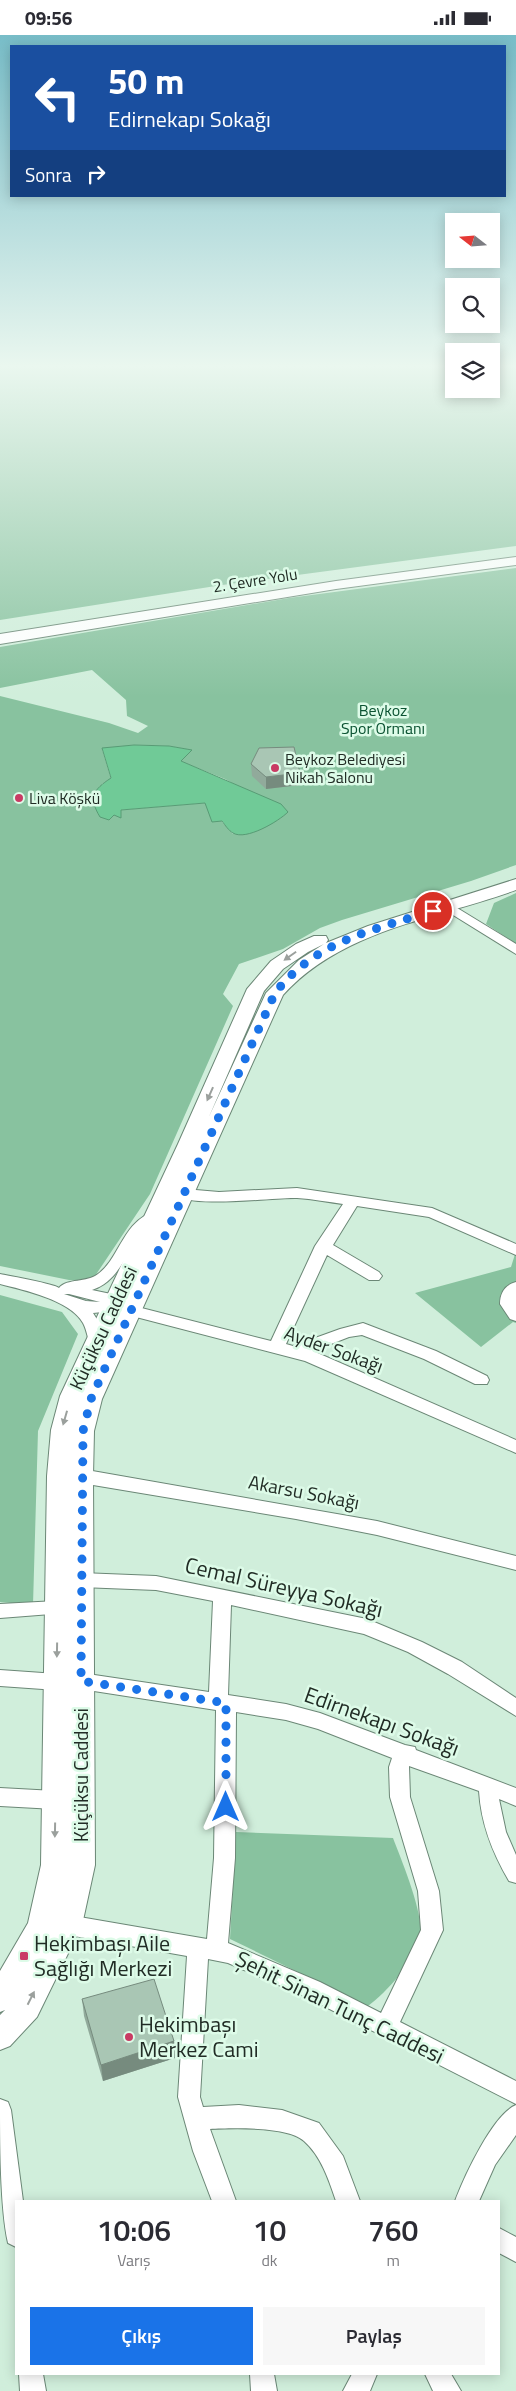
<!DOCTYPE html>
<html lang="tr">
<head>
<meta charset="utf-8">
<style>
  body { margin:0; font-family:"Titillium Web",sans-serif; background:#f7f7f7; color:#2b2b33; height:100vh; display:flex; flex-direction:column; font-size:19px; white-space:nowrap }
  * { box-sizing:border-box; margin:0 }
  p { font-size:16px; color:#7c7c81 }
  .icon { flex:none; width:28px; height:28px; fill:none; stroke:currentColor; stroke-width:2; stroke-linecap:round; stroke-linejoin:round }
  .map { position:relative; flex:1; overflow:hidden }
  .drawer { position:absolute; left:15px; top:2165px; width:485px; height:175px; display:flex; flex-direction:column; background:#fff; border-radius:0px; box-shadow:0 2px 12px #0003 }
  .drawer>* { flex:none }
  .guide { position:absolute; left:10px; top:10px; width:496px; height:152px; border-radius:0px; box-shadow:0 2px 12px #0003; background:#1a4fa0; color:#fff; overflow:hidden }
  .needle { width:32px; rotate:287deg }
  .buttons { position:absolute; left:445px; top:178px; display:grid; gap:10px }
  .buttons a { display:grid; place-items:center; width:55px; height:55px; border-radius:0px; background:#fff; box-shadow:0 2px 12px #0003; font-size:25px }
  .pin { position:absolute; display:grid; place-items:center; width:42px; height:42px; color:#fff; margin:-21px; border:2px solid #fff; border-radius:50%; box-shadow:0 1px 5px #0007 }
  .me { position:absolute; width:55px; margin:-28px; rotate:0deg; stroke-linejoin:round; filter:drop-shadow(0 0 4px #0008) }
  .turn { display:flex; align-items:center; gap:18px; height:105px; padding:0 15px; font-size:22px }
  .turn .icon { width:65px; height:65px; stroke-width:2.5 }
  .turn b { display:block; font-size:35px; line-height:42px }
  .then { display:flex; align-items:center; height:48px; padding:0 15px; background:#0003; gap:10px; font-size:19px }
  .eta { display:flex; justify-content:space-evenly; align-items:center; height:85px; text-align:center }
  .eta b { font-size:30px; font-weight:600; line-height:35px }
  .action { display:flex; gap:10px; margin-top:auto; padding:10px 15px }
  .action a { flex:1; height:58px; border-radius:0px; background:#1a73e8; color:#fff; font-size:20px; font-weight:600; line-height:58px; text-align:center }
  .action a+a { background:#f7f7f7; color:#2b2b33 }
  .status { display:flex; justify-content:space-between; align-items:center; height:35px; padding:0 25px; background:#fff; direction:ltr }
  .status svg { height:14px; fill:currentColor }
  .map>svg:first-child { display:block }
  .green { fill:#88c29f; fill-rule:evenodd }
  .water { fill:#70ca97; stroke:#589b75 }
  .lines { fill:none; stroke-linecap:round; stroke-linejoin:round }
  .minor-casing { stroke:#6b8776; stroke-width:2 }
  .major-casing { stroke:#6b8776; stroke-width:2 }
  .highway-casing { stroke:#6b8776; stroke-width:2 }
  .minor { fill:#fff; fill-rule:evenodd }
  .major { fill:#fff; fill-rule:evenodd }
  .highway { fill:#fff; fill-rule:evenodd }
  .wall { fill:#91aa9b }
  .shaded-wall { fill:#768b7e }
  .building { fill:#a9c6b4; stroke:#768b7e }
  .oneway { fill:#9ba09d }
  .route { stroke:#1a73e8; stroke-width:9; stroke-dasharray:0 16.2 }
  .poi-dot { fill:#c93b64; stroke:#ddfbe8; stroke-width:2 }
  .labels { text-anchor:middle; stroke-width:5; stroke-linejoin:round; paint-order:stroke }
  .far-street-label { font-size:16px; fill:#212c25; stroke:#ddfbe8 }
  .far-park-label { font-size:16px; fill:#0b5332; stroke:#ddfbe8 }
  .far-poi-label { font-size:16px; fill:#212c25; stroke:#ddfbe8; text-anchor:start }
  .street-label { font-size:19px; fill:#212c25; stroke:#ddfbe8 }
  .near-street-label { font-size:22px; fill:#212c25; stroke:#ddfbe8 }
  .near-poi-label { font-size:22px; fill:#212c25; stroke:#ddfbe8; text-anchor:start }
</style>
</head>
<body>
<div class="status"><b>09:56</b><svg viewBox="0 0 49 12"><path d="M0 12V9h3v3zM5 12V6h3v6zM10 12V3h3v9zM15 12V0h3v12zM26 1h20v11H26zM47 4h2v5h-2z"/></svg></div>
<div class="map">
<svg width="516" height="2356" viewBox="0 0 516 2356">
  <rect width="100%" height="100%" fill="#d0eedb"/>
  <path class="green" d="M0,332H454V354H491V332H516V511L222,550L0,585Z
    M516,533V830L471,846L342,885L320,893L283,914L239,929L223,959L233,971L150,1159L95,1241L83,1246L69,1245L0,1231V661L109,688L138,698L148,691L127,681L126,665L92,635L0,653V612L289,563ZM134,710L169,711L191,715L180,726L225,744L252,759L233,799L205,768L121,775L114,780L102,749L111,744L102,714Z
    M516,858V909L486,889L494,868Z
    M516,1216V1288L513,1287L481,1312L415,1258L511,1232Z
    M0,1260L62,1277L78,1299L38,1396L33,1570L0,1567Z
    M236,1797L393,1803C401,1824 425,1881 420,1902C416,1925 386,1958 368,1971L230,1904Z"/>
  <path class="water" d="M134,710L169,711L192,715L181,726L281,769L288,777C279,786 246,806 233,798C229,796 225,790 222,786L212,787L205,768L121,775V783L114,780L109,785L100,782C88,762 93,755 111,743L102,713Z"/>
  <g class="lines">
    <defs>
      <path id="minor" d="M449,868L516,909V919L445,875L443,872L445,869Z
        M297,1153L432,1173L516,1209V1220L429,1182L357,1171L333,1210L379,1237L382,1241L379,1245H369L327,1220L286,1309L293,1311L340,1294L363,1288L436,1316L487,1341L489,1345L487,1349H475L424,1324L362,1300L349,1302L313,1316L516,1405V1418L305,1326L113,1276L93,1278L100,1289L105,1306L103,1310H91C87,1303 87,1295 83,1288C70,1265 24,1255 0,1249V1239C10,1241 55,1249 59,1253C67,1243 87,1248 98,1239C120,1223 123,1186 154,1177L162,1182C157,1190 147,1194 141,1201C124,1220 119,1246 92,1255L111,1259L118,1267L271,1306L315,1211L343,1169C328,1167 313,1164 297,1163C278,1162 186,1174 177,1159L184,1154L219,1157ZM64,1259H69L100,1267L86,1266Z
        M516,1247V1286L510,1284L500,1269C500,1258 505,1250 516,1247Z
        M81,1434L377,1486L516,1521V1535L377,1500L296,1484L81,1448L75,1446L72,1441L75,1436Z
        M81,1538L156,1541L367,1584L422,1607L462,1627L516,1663V1681L448,1639L408,1617L364,1599L231,1570L228,1660L286,1669L320,1678L405,1710L415,1712L416,1715L516,1753V1771L499,1764L506,1797L516,1820V1848L509,1846C492,1817 481,1789 479,1756L409,1731L410,1762L439,1856L443,1895L400,1987L516,2046V2069L304,1961L228,1928L208,1924L200,2062L203,2072L239,2070L282,2075L319,2088L343,2121L360,2166H336C329,2145 321,2121 304,2106C288,2091 231,2093 210,2094L236,2166H212L193,2116L178,2062L187,1921L68,1900L61,1897L57,1890L61,1883L68,1880L207,1904L214,1823L216,1675L81,1654L74,1652L71,1646L74,1640L81,1638L209,1657L213,1566L156,1555L81,1552L75,1550L72,1545L75,1540ZM236,1677L286,1685L318,1694L392,1723L389,1732L390,1762L418,1856L421,1895L381,1978L320,1947L228,1908L235,1823Z
        M57,1566L64,1568L66,1573L64,1578L0,1583V1569Z
        M0,1635L57,1639L64,1641L67,1647L64,1653L57,1655L0,1651Z
        M0,1753L55,1756L62,1759L65,1765L62,1771L55,1774L0,1771Z
        M0,2064L8,2067L11,2075L23,2166H16V2212L8,2208C0,2173 0,2104 0,2064Z
        M516,2070V2100L495,2130L479,2166H455C464,2142 493,2079 516,2070Z
        M499,2193L516,2202V2227L499,2218Z
        M19,2339H43L46,2356H20Z
        M250,2339H274L277,2356H251Z
        M352,2339H377L370,2356H343Z
        M425,2339H451L461,2356H433Z"/>
      <path id="major" d="M516,844V855C436,884 343,894 283,960L102,1364L94,1396L93,1441L95,1830L82,1890L37,1982L10,2011L0,2015V1980L5,1975L0,1977V1936L28,1888L41,1830L47,1441L51,1395L60,1361L178,1109L247,954L271,926L296,909L314,901H326L328,905L326,908L368,891ZM324,909L299,925L266,958L208,1084L264,956L283,934L308,917Z"/>
      <path id="highway" d="M516,522V530L336,554L0,609V599L336,546Z"/>
    </defs>
    <use href="#minor" class="minor-casing"/>
    <use href="#major" class="major-casing"/>
    <use href="#highway" class="highway-casing"/>
    <use href="#minor" class="minor"/>
    <use href="#major" class="major"/>
    <use href="#highway" class="highway"/>
  </g>
  <path class="wall" d="M251,729L300,750L266,754L252,741Z
    M82,1964L174,2006L175,2023L103,2046L84,1981Z"/>
  <path class="shaded-wall" d="M300,738V750L266,754V742Z
    M174,2006L175,2023L103,2046L101,2030Z"/>
  <path class="building" d="M294,712L300,738L266,742L251,729L259,713Z
    M154,1944L174,2006L101,2030L82,1964Z"/>
  <defs><path id="oneway-solid" d="M-6-.8H1V-3.2L6.5 0L1 3.2V.8H-6Z" transform="scale(1.25)"/></defs>
  <g class="oneway">
    <use href="#oneway-solid" transform="translate(290 921) rotate(145)"/>
    <use href="#oneway-solid" transform="translate(210 1059) rotate(114)"/>
    <use href="#oneway-solid" transform="translate(65 1383) rotate(106)"/>
    <use href="#oneway-solid" transform="translate(57 1615) rotate(91)"/>
    <use href="#oneway-solid" transform="translate(55 1795) rotate(91)"/>
    <use href="#oneway-solid" transform="translate(31 1963) rotate(-63)"/>
  </g>
  <linearGradient id="sky" x2="0" y2="1"><stop stop-color="#78bdc8"/><stop offset="0.5" stop-color="#eaf7ef"/><stop offset="1" stop-color="#eaf7ef" stop-opacity="0"/></linearGradient>
  <rect width="516" height="662" fill="url(#sky)"/>
  <g class="lines">
    <path class="route" d="M226,1772V1668L81,1646L83,1396L91,1364L275,958C316,906 373,895 433,876"/>
  </g>
  <g class="poi-dot">
    <circle cx="275" cy="733" r="5"/>
    <circle cx="19" cy="763" r="5"/>
    <rect x="19" y="1916" width="10" height="10" rx="2.5"/>
    <circle cx="129" cy="2002" r="5"/>
  </g>
  <g class="labels">
    <g class="far-street-label">
      <text transform="translate(255 545) rotate(-9)" y="6">2. Çevre Yolu</text>
    </g>
    <g class="far-park-label">
      <text x="383" y="681">Beykoz<tspan x="383" dy="18">Spor Ormanı</tspan></text>
    </g>
    <g class="far-poi-label">
      <text x="285" y="730">Beykoz Belediyesi<tspan x="285" dy="18">Nikah Salonu</tspan></text>
      <text x="29" y="769">Liva Köşkü</text>
    </g>
    <g class="street-label">
      <text transform="translate(103 1293) rotate(-65)" y="7">Küçüksu Caddesi</text>
      <text transform="translate(334 1314) rotate(20)" y="7">Ayder Sokağı</text>
      <text transform="translate(304 1457) rotate(11)" y="7">Akarsu Sokağı</text>
      <text transform="translate(81 1740) rotate(-90)" y="7">Küçüksu Caddesi</text>
    </g>
    <g class="near-street-label">
      <text transform="translate(284 1552) rotate(13)" y="8">Cemal Süreyya Sokağı</text>
      <text transform="translate(382 1686) rotate(20)" y="8">Edirnekapı Sokağı</text>
      <text transform="translate(340 1972) rotate(26)" y="8">Şehit Sinan Tunç Caddesi</text>
    </g>
    <g class="near-poi-label">
      <text x="34" y="1916">Hekimbaşı Aile<tspan x="34" dy="25">Sağlığı Merkezi</tspan></text>
      <text x="139" y="1997">Hekimbaşı<tspan x="139" dy="25">Merkez Cami</tspan></text>
    </g>
  </g>
</svg>
<div class="buttons">
<a><svg class="needle" viewBox="-14 -14 28 28"><path d="M0-13l5 13h-10z" fill="#e53935"/><path d="M0 13l5-13h-10z" fill="#7c7c81"/></svg></a>
<a><svg class="icon" aria-label="search" viewBox="0 0 24 24"><circle cx="10" cy="10" r="6"/><path d="M15 15l6 6"/></svg></a>
<a><svg class="icon" aria-label="layers" viewBox="0 0 24 24"><path d="M12 4l9 5-9 5-9-5zM3 14l9 5 9-5"/></svg></a>
</div>
<div class="pin" style="left:433px;top:876px;background:#d93025"><svg class="icon" aria-label="arrive" viewBox="0 0 24 24"><path d="M6 21V4h12l-3 4 3 4H6"/></svg></div>
<svg class="me" style="left:226px;top:1772px" viewBox="-20 -20 40 40"><path d="M0-17L14 15 0 8-14 15z" fill="#1a73e8" stroke="#fff" stroke-width="4"/></svg>
<div class="guide">
<div class="turn"><svg class="icon" aria-label="left" viewBox="0 0 24 24"><path d="M17 20v-9H6M10 6l-5 5 5 5"/></svg><div><b>50 m</b>Edirnekapı Sokağı</div></div>
<div class="then">Sonra<svg class="icon" aria-label="right" viewBox="0 0 24 24"><path d="M7 20v-9h11M14 6l5 5-5 5"/></svg></div>
</div>
<section class="drawer">
<div class="eta">
<div><b>10:06</b><p>Varış</p></div>
<div><b>10</b><p>dk</p></div>
<div><b>760</b><p>m</p></div>
</div>
<div class="action"><a>Çıkış</a><a>Paylaş</a></div>
</section>
</div>
</body>
</html>
